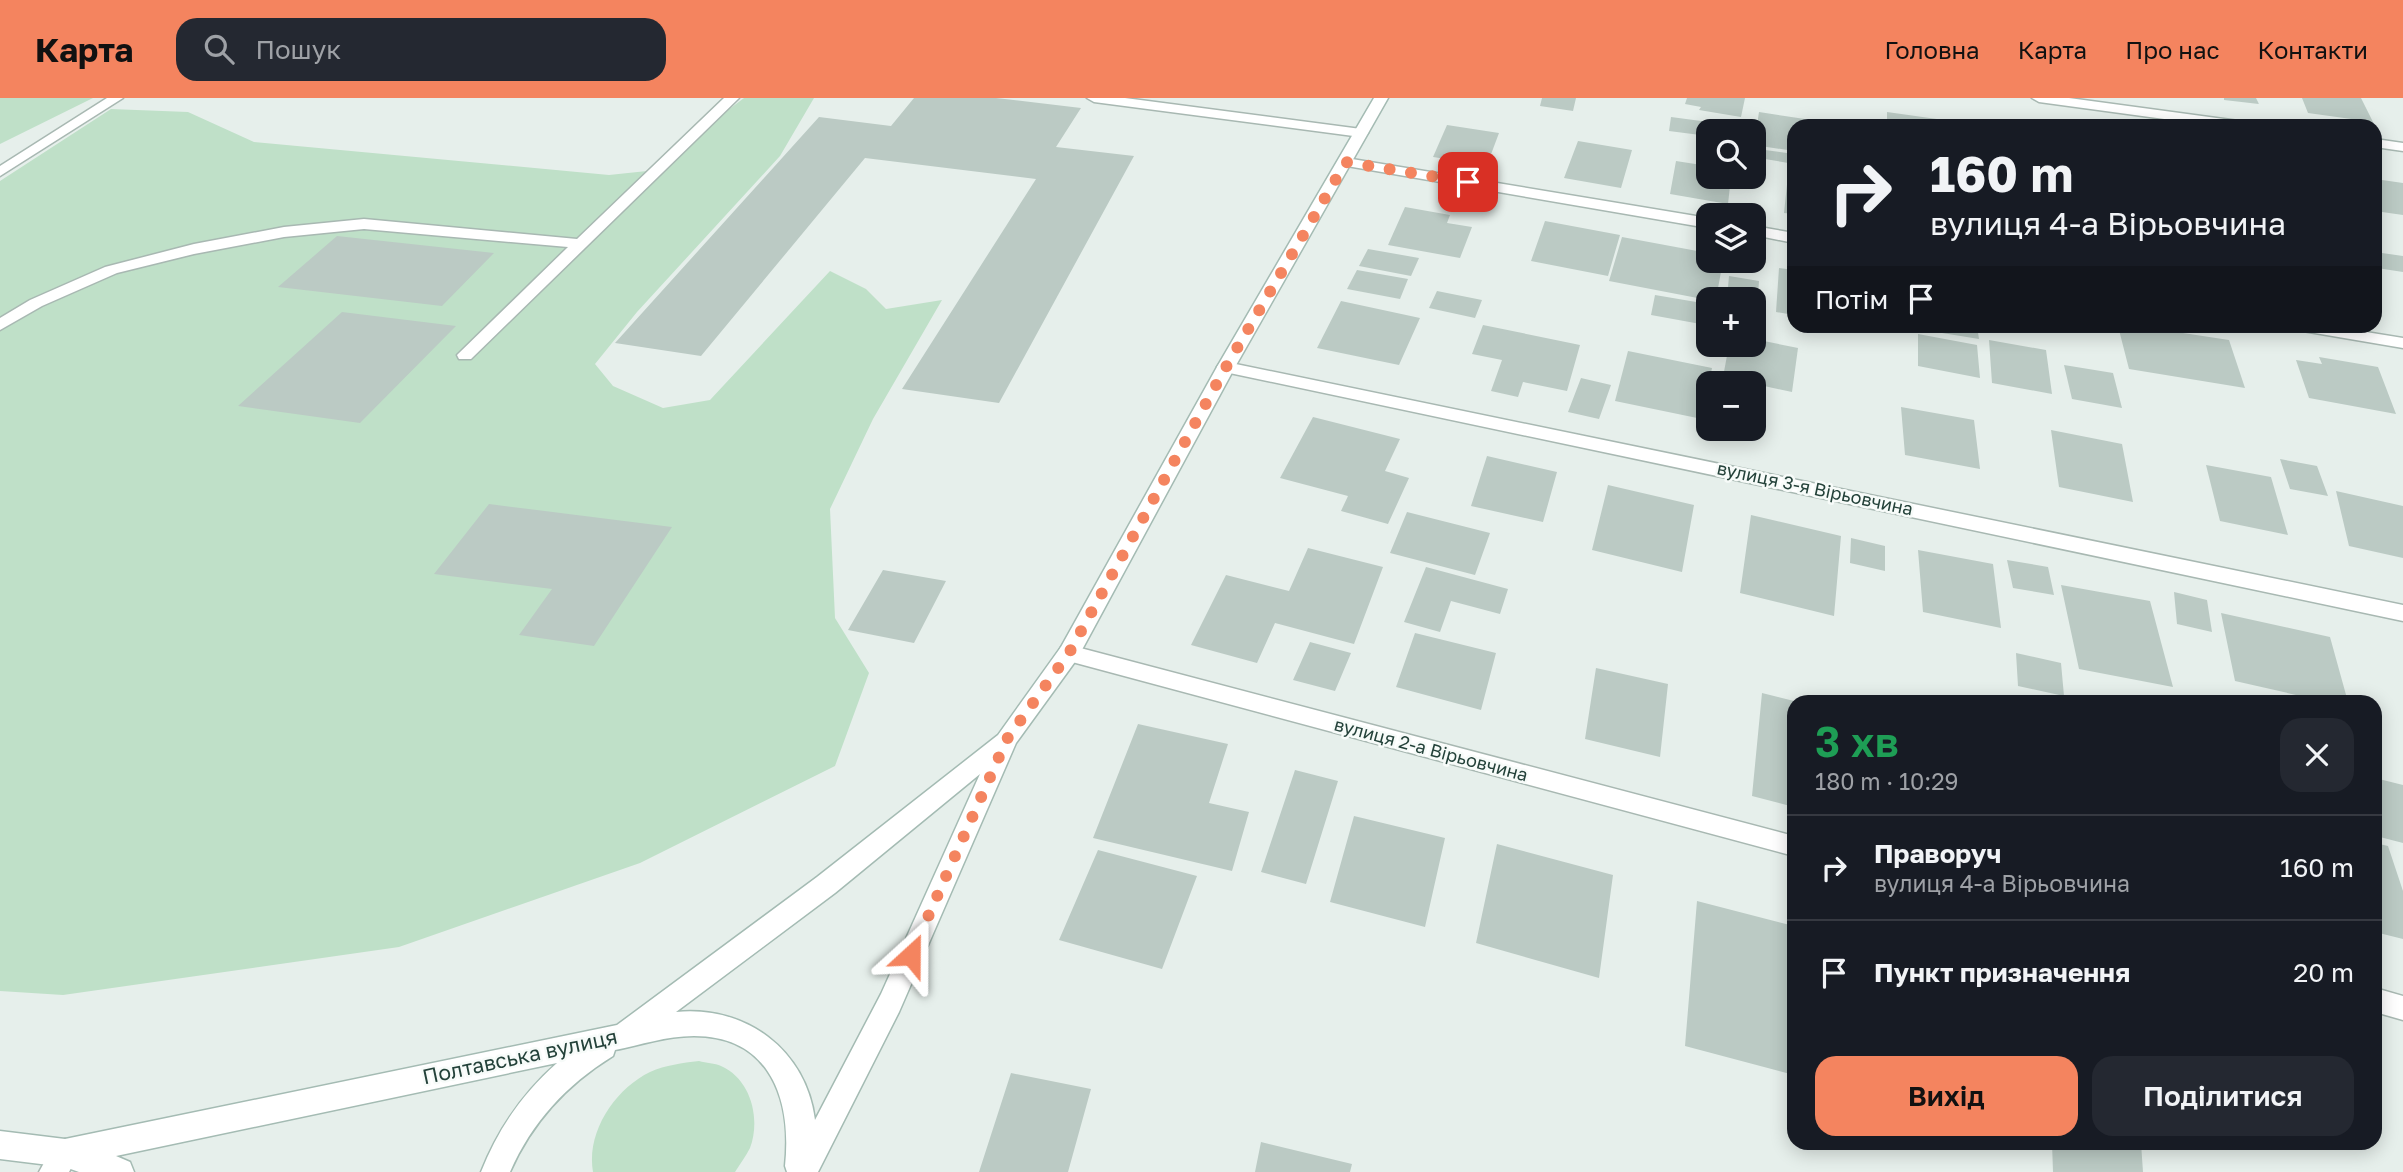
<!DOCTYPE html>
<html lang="uk">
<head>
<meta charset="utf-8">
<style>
  body { margin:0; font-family:"Golos Text",sans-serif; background:#242831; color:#f1f3f6; height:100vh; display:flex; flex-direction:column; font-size:26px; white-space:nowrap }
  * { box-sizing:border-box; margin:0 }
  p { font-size:23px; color:#9ea1a6 }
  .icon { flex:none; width:38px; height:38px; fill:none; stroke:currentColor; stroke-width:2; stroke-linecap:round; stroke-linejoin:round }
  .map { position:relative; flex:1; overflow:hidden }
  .side { position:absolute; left:1787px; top:597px; width:595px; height:455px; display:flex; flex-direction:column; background:#171b24; border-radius:21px; box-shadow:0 4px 18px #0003 }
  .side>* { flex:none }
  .hud { position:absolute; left:1787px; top:21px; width:595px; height:214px; border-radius:21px; box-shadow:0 4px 18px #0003; background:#171b24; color:#f1f3f6; overflow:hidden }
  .controls { position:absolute; left:1696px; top:21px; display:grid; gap:14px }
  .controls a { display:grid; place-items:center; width:70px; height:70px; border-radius:14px; background:#171b24; box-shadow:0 4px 18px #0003; font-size:35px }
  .pin { position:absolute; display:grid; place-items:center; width:60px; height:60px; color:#fff; margin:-30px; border-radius:14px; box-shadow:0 4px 10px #0006 }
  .me { position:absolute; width:77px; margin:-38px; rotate:24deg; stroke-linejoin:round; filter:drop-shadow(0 0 5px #0008) }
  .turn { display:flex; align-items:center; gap:24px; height:147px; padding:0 28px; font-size:32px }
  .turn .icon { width:91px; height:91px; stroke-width:2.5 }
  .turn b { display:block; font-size:49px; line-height:60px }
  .then { display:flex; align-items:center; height:66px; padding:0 28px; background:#0003; gap:14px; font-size:26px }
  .round { display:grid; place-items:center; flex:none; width:74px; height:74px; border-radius:21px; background:#242831 }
  .summary { display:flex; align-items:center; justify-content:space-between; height:119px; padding:0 28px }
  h1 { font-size:42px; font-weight:600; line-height:52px; color:#1e9e55 }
  .primary-button { display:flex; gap:14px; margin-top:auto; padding:14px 28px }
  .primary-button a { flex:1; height:80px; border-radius:21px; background:#f4845f; color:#111; font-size:28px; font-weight:600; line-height:80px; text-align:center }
  .primary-button a+a { background:#242831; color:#f1f3f6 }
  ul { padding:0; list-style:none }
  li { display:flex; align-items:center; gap:21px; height:105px; padding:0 28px; border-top:2px solid #363941 }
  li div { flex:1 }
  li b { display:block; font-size:26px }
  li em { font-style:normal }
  header { display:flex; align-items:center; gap:42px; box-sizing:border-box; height:98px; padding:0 35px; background:#f4845f; color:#111 }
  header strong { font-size:33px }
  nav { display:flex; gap:38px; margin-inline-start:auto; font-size:24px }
  .search { width:490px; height:63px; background:#242831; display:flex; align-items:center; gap:18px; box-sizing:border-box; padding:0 24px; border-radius:21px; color:#9ea1a6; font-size:26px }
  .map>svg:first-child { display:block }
  .green { fill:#bfe0c8 }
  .building { fill:#bbcac4 }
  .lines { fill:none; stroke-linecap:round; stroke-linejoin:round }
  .lane-casing { stroke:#a8b8b2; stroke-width:3 }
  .street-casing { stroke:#a8b8b2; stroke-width:3 }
  .secondary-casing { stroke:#a4bbb3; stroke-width:3 }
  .lane { fill:#fff; fill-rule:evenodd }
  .street { fill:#fff; fill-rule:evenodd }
  .secondary { fill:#fff; fill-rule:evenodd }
  .route { stroke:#f4845f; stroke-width:12; stroke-dasharray:0 21.6 }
  .labels { text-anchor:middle; stroke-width:5; stroke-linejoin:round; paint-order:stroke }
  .street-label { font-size:18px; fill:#24423a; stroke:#f7fbf9 }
  .near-street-label { font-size:21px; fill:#24423a; stroke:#f7fbf9 }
</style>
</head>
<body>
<header>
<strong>Карта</strong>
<div class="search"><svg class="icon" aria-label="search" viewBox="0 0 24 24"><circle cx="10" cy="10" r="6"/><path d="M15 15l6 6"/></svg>Пошук</div>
<nav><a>Головна</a><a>Карта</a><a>Про нас</a><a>Контакти</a></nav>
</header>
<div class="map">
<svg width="2403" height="1074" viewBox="0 0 2403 1074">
  <rect width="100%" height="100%" fill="#e6efeb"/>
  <path class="green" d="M0,0H93L0,46Z
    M744,0H814L780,58L637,214L595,266L613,288L663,310L710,302L830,173L866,191L886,211L942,202L873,321L830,411L835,520L869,575L835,668L640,765L399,849L63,897L0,893V83L111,11L188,14L254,44L609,77L647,73Z
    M699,963C706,965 715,965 721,968C751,981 761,1021 750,1050C746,1058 740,1066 735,1074H593C586,1034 615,991 650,974C666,967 682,965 699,963Z"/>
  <path class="building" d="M914,0H996L1081,10L1056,49L1134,58L999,305L902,291L1036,81L865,60L701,258L615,245L819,19L891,28Z
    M1542,0H1576L1573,13L1540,8Z
    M1687,0H1745L1741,19L1699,12L1701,9L1685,6Z
    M2224,0H2256L2259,6L2224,2Z
    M2302,0H2361L2373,24L2308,15Z
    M1759,14L1818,23L1817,28H1794V53L1754,47Z
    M1887,14L1951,23L1952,28H1887Z
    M1671,19L1724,26L1723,33H1708V38L1669,33Z
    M1447,27L1499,35L1487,67L1433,59Z
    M1578,43L1632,52L1621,90L1564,80Z
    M1765,52L1794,56V66L1765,61Z
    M1676,63L1708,68V79H1731L1728,106L1670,96Z
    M1788,77L1794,78V116L1784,115Z
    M2375,81L2403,85V117L2375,113Z
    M1405,109L1450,117L1447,125L1472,129L1460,160L1388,147Z
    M1545,123L1620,137L1608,178L1531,163Z
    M337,138L494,155L442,208L278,189Z
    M1622,139L1708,155V163H1723L1716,201L1708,202L1609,183Z
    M1368,151L1419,160L1411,178L1359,168Z
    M2375,154L2403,158V174L2377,170Z
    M1779,170L1794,172V217L1776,214Z
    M1357,172L1408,181L1400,201L1347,191Z
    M1729,178L1759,183L1757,211H1754V201H1727Z
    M1437,193L1482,202L1475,220L1429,210Z
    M1655,197L1708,206L1706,227L1651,217Z
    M1341,203L1420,220L1399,267L1317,250Z
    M342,214L456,228L360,325L238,308Z
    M1483,227L1580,247L1567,293L1523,284L1518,299L1491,293L1502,262L1472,256Z
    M1905,228H1977L1979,241L1905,229Z
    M2118,228H2137L2229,242L2245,290L2129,271Z
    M1918,236L1977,247L1980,280L1918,268Z
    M1754,241L1798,250L1792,294L1723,279L1729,247H1754Z
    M1989,242L2046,252L2052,296L1992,285Z
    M1628,253L1712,270L1702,321L1615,303Z
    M2319,259L2378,269L2396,316L2309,300L2296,262L2322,266Z
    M2064,267L2113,275L2122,310L2072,301Z
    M1581,280L1611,287L1599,321L1568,314Z
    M1901,309L1974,322L1980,371L1905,357Z
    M1313,319L1400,341L1385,373L1409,380L1388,426L1341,413L1348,398L1280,380Z
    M2051,332L2122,346L2133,404L2059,389Z
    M1487,358L1557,374L1543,424L1471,408Z
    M2280,361L2317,368L2328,398L2290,391Z
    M2206,367L2271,379L2288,437L2220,423Z
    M1608,387L1694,407L1682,474L1592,452Z
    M2336,393L2403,408V460L2349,448Z
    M489,406L672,429L594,548L519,537L552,491L434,476Z
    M1407,414L1490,435L1475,477L1390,455Z
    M1751,417L1841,438L1834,518L1740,495Z
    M1851,440L1885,448V473L1850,465Z
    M1308,450L1383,469L1354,546L1275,525L1257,565L1191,547L1226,477L1289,493Z
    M1918,452L1993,466L2001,530L1923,514Z
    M2007,462L2048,469L2054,497L2013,490Z
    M1426,469L1508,491L1500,516L1451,503L1440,534L1404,524Z
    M883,472L946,483L914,545L848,532Z
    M2061,487L2150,503L2173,589L2079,571Z
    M2174,494L2207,502L2212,534L2177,526Z
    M2221,515L2330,539L2348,604H2327L2235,583Z
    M1415,535L1496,555L1481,612L1396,589Z
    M1310,544L1351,555L1335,593L1293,582Z
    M2016,555L2061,565L2064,598L2018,588Z
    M1596,570L1668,586L1660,659L1585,641Z
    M1762,595L1794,603V709L1752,698Z
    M1138,626L1228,646L1209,705L1249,714L1232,773L1093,740Z
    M1295,672L1338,683L1306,786L1261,774Z
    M2375,680L2403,687V745L2380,739L2375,719Z
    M1354,718L1445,740L1425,829L1330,804Z
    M2375,745L2388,748L2403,793V841L2375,834Z
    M1497,746L1613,777L1599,880L1476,845Z
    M1098,752L1197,778L1162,871L1059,842Z
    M1697,803L1794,828V977L1685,948Z
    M1011,975L1091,991L1068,1074H979Z
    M1261,1044L1352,1066L1350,1074H1255Z
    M2052,1045H2141L2143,1074H2053Z"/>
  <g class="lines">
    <defs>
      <path id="lane" d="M724,0H739L471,261H459L457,257L568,149L364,131L284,139L194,156L117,175L42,208L0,232V220L30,202L105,169L194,146L284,129L364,121L577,141Z
        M1087,0H1125L1361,31L1368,35L1361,39L1094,4Z"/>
      <path id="street" d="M107,0H123L0,78V68Z
        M2032,0H2069L2246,24L2253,28H2216L2039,4Z
        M2375,41L2403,45V53L2375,49Z
        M1346,60L1708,120V130L1341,67V61Z
        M1754,128L1794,135V145L1754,137Z
        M2295,228H2329L2403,240V250L2303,233Z
        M1226,264L2403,507V523L1220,273L1217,269L1220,265Z
        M1069,547L1794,738V758L1061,561L1058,555L1061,549Z
        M2375,890L2403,898V922L2375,914Z
        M65,1041L75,1045L79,1055L69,1074H39L55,1045Z"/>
      <path id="secondary" d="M1374,0H1388L1235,269L1077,561L1016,645L899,914L818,1074H787L785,1068C792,1003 771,938 694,938C666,938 641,947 615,952L613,958C566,987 532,1024 510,1074H481C498,1031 522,996 557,965L116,1058L130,1064L134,1074H79L65,1069L0,1061V1033L65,1041L617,927L817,779L998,637L1061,549L1217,269ZM980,676L881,896L815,1022C806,952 746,907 676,914L835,795Z"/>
    </defs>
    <use href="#lane" class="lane-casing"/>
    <use href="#street" class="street-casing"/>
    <use href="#secondary" class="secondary-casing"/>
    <use href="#lane" class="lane"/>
    <use href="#street" class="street"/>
    <use href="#secondary" class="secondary"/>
  </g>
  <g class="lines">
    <path class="route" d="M911,857L1007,641L1069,555L1226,269L1346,64L1468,84"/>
  </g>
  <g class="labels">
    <g class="street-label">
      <text transform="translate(1815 391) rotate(12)" y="6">вулиця 3-я Вірьовчина</text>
      <text transform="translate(1431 652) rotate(15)" y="6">вулиця 2-а Вірьовчина</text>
    </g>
    <g class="near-street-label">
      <text transform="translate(520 959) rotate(-12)" y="7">Полтавська вулиця</text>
    </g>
  </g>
</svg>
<div class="controls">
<a><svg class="icon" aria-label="search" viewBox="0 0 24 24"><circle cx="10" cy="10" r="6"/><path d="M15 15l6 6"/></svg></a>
<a><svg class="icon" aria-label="layers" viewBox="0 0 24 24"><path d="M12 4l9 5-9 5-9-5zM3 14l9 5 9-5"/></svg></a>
<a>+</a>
<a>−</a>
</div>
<div class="pin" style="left:1468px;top:84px;background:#d93025"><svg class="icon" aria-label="arrive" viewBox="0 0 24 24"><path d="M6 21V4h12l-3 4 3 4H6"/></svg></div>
<svg class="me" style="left:911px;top:857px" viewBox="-20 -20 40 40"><path d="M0-17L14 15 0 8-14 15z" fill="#f4845f" stroke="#fff" stroke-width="4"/></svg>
<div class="hud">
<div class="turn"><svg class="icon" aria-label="right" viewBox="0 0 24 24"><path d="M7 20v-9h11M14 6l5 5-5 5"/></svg><div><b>160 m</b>вулиця 4-а Вірьовчинa</div></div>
<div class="then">Потім<svg class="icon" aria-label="arrive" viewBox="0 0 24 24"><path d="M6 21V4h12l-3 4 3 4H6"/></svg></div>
</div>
<section class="side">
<div class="summary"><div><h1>3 хв</h1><p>180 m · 10:29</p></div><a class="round"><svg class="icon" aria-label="close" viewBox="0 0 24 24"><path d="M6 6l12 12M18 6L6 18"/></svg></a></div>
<ul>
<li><svg class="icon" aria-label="right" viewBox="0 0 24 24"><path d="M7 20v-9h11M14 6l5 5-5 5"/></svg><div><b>Праворуч</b><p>вулиця 4-а Вірьовчинa</p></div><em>160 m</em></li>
<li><svg class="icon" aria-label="arrive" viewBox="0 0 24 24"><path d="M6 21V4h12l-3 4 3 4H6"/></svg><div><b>Пункт призначення</b></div><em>20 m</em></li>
</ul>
<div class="primary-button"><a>Вихід</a><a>Поділитися</a></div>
</section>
</div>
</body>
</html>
